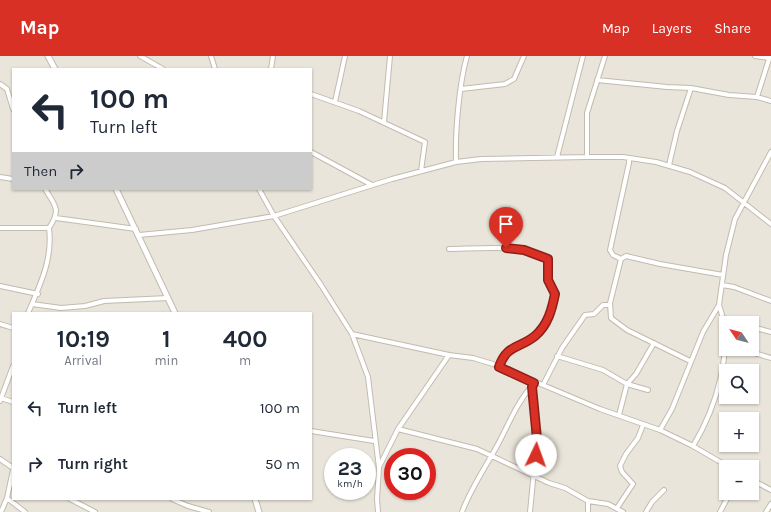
<!DOCTYPE html>
<html lang="en">
<head>
<meta charset="utf-8">
<style>
  body { margin:0; font-family:Karla,sans-serif; background:#f2f2f3; color:#1f2937; height:100vh; display:flex; flex-direction:column; font-size:15px; white-space:nowrap }
  * { box-sizing:border-box; margin:0 }
  p { font-size:13px; color:#747a83 }
  .icon { flex:none; width:22px; height:22px; fill:none; stroke:currentColor; stroke-width:2; stroke-linecap:round; stroke-linejoin:round }
  .map { position:relative; flex:1; overflow:hidden }
  .details { position:absolute; left:12px; top:256px; width:300px; height:188px; display:flex; flex-direction:column; background:#fff; border-radius:0px; box-shadow:0 1px 3px #0004 }
  .details>* { flex:none }
  .guide { position:absolute; left:12px; top:12px; width:300px; height:122px; border-radius:0px; box-shadow:0 1px 3px #0004; background:#fff; color:#1f2937; overflow:hidden }
  .needle { width:26px; rotate:305deg }
  .controls { position:absolute; left:719px; top:260px; display:grid; gap:8px }
  .controls a { display:grid; place-items:center; width:40px; height:40px; border-radius:0px; background:#fff; box-shadow:0 1px 3px #0004; font-size:20px }
  .speed { position:absolute; left:324px; top:392px; display:flex; gap:8px; font-size:20px; font-weight:700; text-align:center }
  .speed>* { display:grid; place-content:center; width:52px; height:52px; border-radius:50%; background:#fff; box-shadow:0 1px 3px #0004; line-height:1 }
  .speed small { font-size:10px; font-weight:400 }
  .speed .limit { border:6px solid #d22; background:#fff; color:#111 }
  .pin { position:absolute; display:grid; place-items:center; width:34px; height:34px; color:#fff; margin:-41px -17px; border-radius:50% 50% 50% 0; rotate:-45deg; box-shadow:0 0 4px #0007 }
  .pin .icon { rotate:45deg }
  .me { position:absolute; width:44px; margin:-22px; rotate:3deg; stroke-linejoin:round; filter:drop-shadow(0 0 3px #0008) }
  .turn { display:flex; align-items:center; gap:14px; height:84px; padding:0 12px; font-size:18px }
  .turn .icon { width:52px; height:52px; stroke-width:2.5 }
  .turn b { display:block; font-size:28px; line-height:34px }
  .then { display:flex; align-items:center; height:38px; padding:0 12px; background:#0003; gap:8px; font-size:15px }
  .eta { display:flex; justify-content:space-evenly; align-items:center; height:68px; text-align:center }
  .eta b { font-size:24px; font-weight:700; line-height:28px }
  ul { padding:0; list-style:none }
  li { display:flex; align-items:center; gap:12px; height:56px; padding:0 12px }
  li div { flex:1 }
  li b { display:block; font-size:15px }
  li em { font-style:normal }
  header { display:flex; align-items:center; gap:24px; box-sizing:border-box; height:56px; padding:0 20px; background:#d93025; color:#fff }
  header strong { font-size:19px }
  nav { display:flex; gap:22px; margin-inline-start:auto; font-size:14px }
  .map>svg:first-child { display:block }
  .residential { fill:#eae5da; fill-rule:evenodd }
  .lines { fill:none; stroke-linecap:round; stroke-linejoin:round }
  .minor-casing { stroke:#c2bbae; stroke-width:6 }
  .tertiary-casing { stroke:#c2bbae; stroke-width:7 }
  .minor { stroke:#fff; stroke-width:4 }
  .tertiary { stroke:#fff; stroke-width:5 }
  .route-casing { stroke:#8d1f18; stroke-width:10 }
  .route { stroke:#d93025; stroke-width:7 }
</style>
</head>
<body>
<header>
<strong>Map</strong>
<nav><a>Map</a><a>Layers</a><a>Share</a></nav>
</header>
<div class="map">
<svg width="771" height="456" viewBox="0 0 771 456">
  <rect width="100%" height="100%" fill="#f6f3ec"/>
  <path class="residential" d="M0,0H771V456H0ZM13,13H311V133H13ZM13,257H311V443H13ZM726,267H752V293H726ZM726,315H752V341H726ZM726,363H752V389H726ZM333,401H367V435H333ZM393,401H427V435H393ZM726,411H752V437H726Z"/>
  <g class="lines">
    <defs>
      <path id="minor" d="M140,0L163,13
        M211,0L215,13
        M755,0L770,2
        M271,13L273,0
        M597,24L667,31L691,32L729,39L757,41L771,45
        M0,28L7,33L13,53
        M461,33L505,28L514,23L524,0
        M311,38L359,55L425,86L421,115
        M757,41L770,0
        M335,46L345,0
        M384,66L390,0
        M311,96L372,129
        M557,101L583,0
        M587,101V57L605,0
        M456,106C455,77 459,28 467,0
        M669,109L677,75L691,32
        M0,121L13,123
        M259,133L274,160L321,229L352,278L368,321L379,412L377,443L378,456
        M56,162L136,173
        M0,172H49C61,154 56,150 45,133
        M139,179L192,174L274,160L392,123L456,106L481,103L587,101H623L656,106L690,116L725,132L771,168
        M449,193C474,193 528,187 548,203V224L555,238C552,253 548,269 535,280C519,292 507,290 499,311
        M621,203L613,199L610,194L629,107V102
        M722,229L734,231L771,245
        M0,230L38,238
        M32,248L61,252L85,250L104,245L168,242
        M28,257C40,229 53,203 49,172
        M724,262L739,267
        M0,268L13,272
        M752,271L771,276
        M352,278L449,299L473,302L493,308L600,353L660,374L691,389L729,411
        M741,293L771,302
        M557,300L603,314L627,328L648,334
        M690,305L627,274L611,262L610,247L621,203L626,200L660,208L723,219
        M543,329L562,292L585,259L594,258L603,249H610
        M1,342L13,346
        M0,345L13,310
        M619,359L627,328L636,318L654,287
        M398,373L477,393L549,427L565,432L588,445L608,448L623,456
        M660,374L672,353L703,276L719,249L726,199L735,163L771,96
        M311,375L374,385
        M693,390C716,352 735,293 719,249
        M0,403L13,412
        M379,411L398,373L449,299
        M752,424L771,434
        M7,442L25,456
        M70,443L95,456
        M172,443L188,450L209,456
        M617,452L633,428L622,416L620,410L626,398L638,382L643,369
        M1,456L7,442L13,414
        M462,456C471,432 485,412 497,390C508,370 516,348 531,331
        M530,456L537,383L533,355L532,330
        M588,456V445
        M646,456L652,446L664,434
        M720,456L730,437
        M766,456L771,448"/>
      <path id="tertiary" d="M48,0L55,13
        M116,133L175,257
        M255,443L259,456"/>
    </defs>
    <use href="#minor" class="minor-casing"/>
    <use href="#tertiary" class="tertiary-casing"/>
    <use href="#minor" class="minor"/>
    <use href="#tertiary" class="tertiary"/>
  </g>
  <g class="lines">
    <defs>
      <path id="route" d="M506,192L524,194L548,203V224L555,238C552,253 548,269 535,280C519,293 507,288 499,311L534,327L532,331L537,383L536,399"/>
    </defs>
    <use href="#route" class="route-casing"/>
    <use href="#route" class="route"/>
  </g>
</svg>
<div class="controls">
<a><svg class="needle" viewBox="-14 -14 28 28"><path d="M0-13l5 13h-10z" fill="#e53935"/><path d="M0 13l5-13h-10z" fill="#747a83"/></svg></a>
<a><svg class="icon" aria-label="search" viewBox="0 0 24 24"><circle cx="10" cy="10" r="6"/><path d="M15 15l6 6"/></svg></a>
<a>+</a>
<a>−</a>
</div>
<div class="speed"><div>23<small>km/h</small></div><div class="limit">30</div></div>
<div class="pin" style="left:506px;top:192px;background:#d93025"><svg class="icon" aria-label="arrive" viewBox="0 0 24 24"><path d="M6 21V4h12l-3 4 3 4H6"/></svg></div>
<svg class="me" style="left:536px;top:399px" viewBox="-20 -20 40 40"><circle r="19" fill="#fff"/><path d="M0-13L10 11 0 6-10 11z" fill="#d93025"/></svg>
<div class="guide">
<div class="turn"><svg class="icon" aria-label="left" viewBox="0 0 24 24"><path d="M17 20v-9H6M10 6l-5 5 5 5"/></svg><div><b>100 m</b>Turn left</div></div>
<div class="then">Then<svg class="icon" aria-label="right" viewBox="0 0 24 24"><path d="M7 20v-9h11M14 6l5 5-5 5"/></svg></div>
</div>
<section class="details">
<div class="eta">
<div><b>10:19</b><p>Arrival</p></div>
<div><b>1</b><p>min</p></div>
<div><b>400</b><p>m</p></div>
</div>
<ul>
<li><svg class="icon" aria-label="left" viewBox="0 0 24 24"><path d="M17 20v-9H6M10 6l-5 5 5 5"/></svg><div><b>Turn left</b></div><em>100 m</em></li>
<li><svg class="icon" aria-label="right" viewBox="0 0 24 24"><path d="M7 20v-9h11M14 6l5 5-5 5"/></svg><div><b>Turn right</b></div><em>50 m</em></li>
</ul>
</section>
</div>
</body>
</html>
